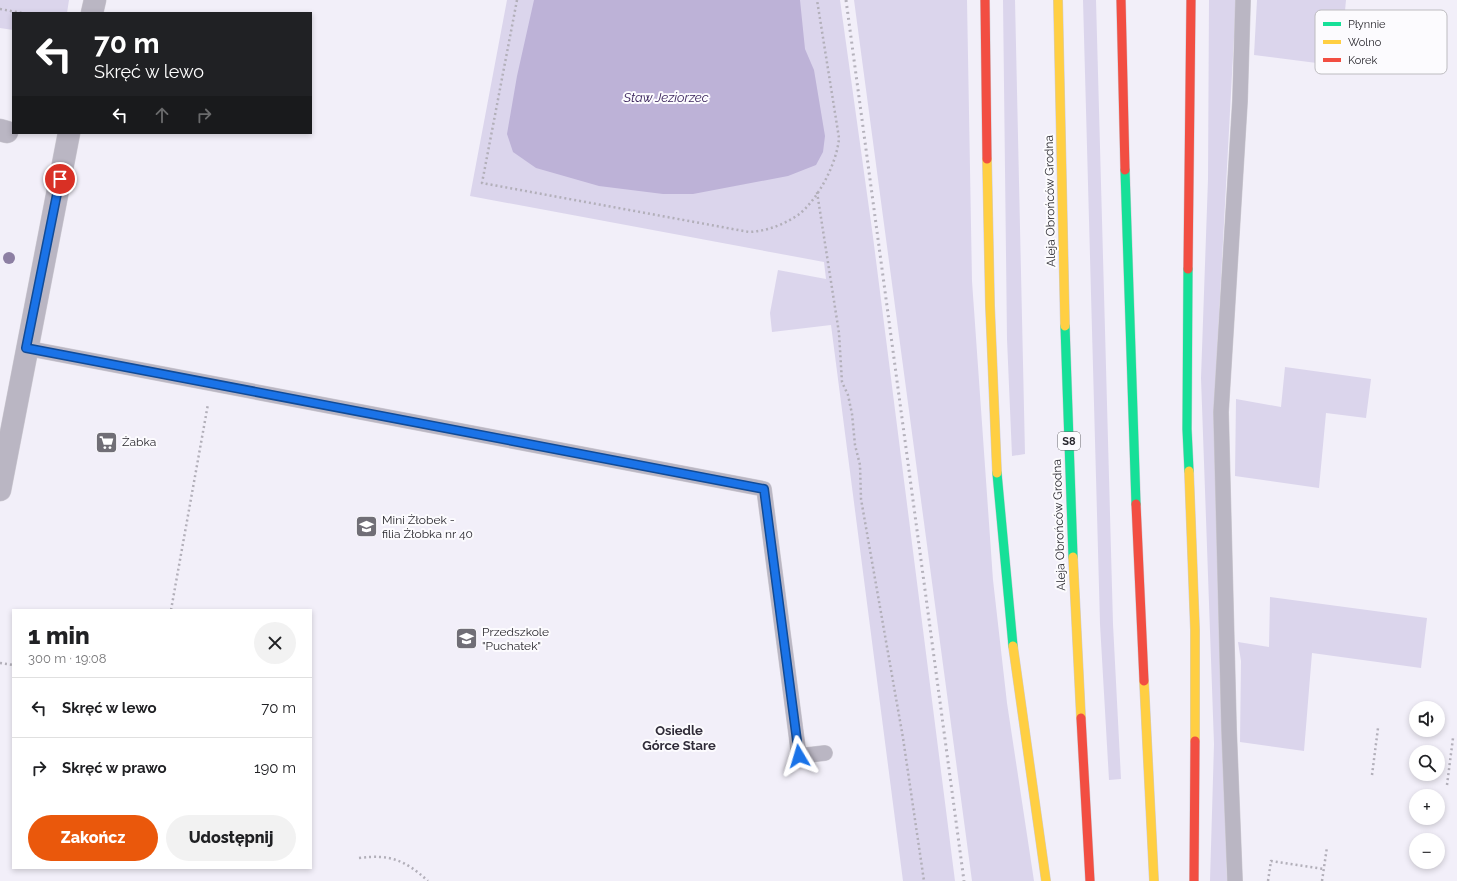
<!DOCTYPE html>
<html lang="pl">
<head>
<meta charset="utf-8">
<style>
  body { margin:0; font-family:Raleway,sans-serif; background:#f2f2f2; color:#202124; height:100vh; display:flex; flex-direction:column; font-size:15px; white-space:nowrap }
  * { box-sizing:border-box; margin:0 }
  p { font-size:13px; color:#757577 }
  .icon { flex:none; width:22px; height:22px; fill:none; stroke:currentColor; stroke-width:2; stroke-linecap:round; stroke-linejoin:round }
  .map { position:relative; flex:1; overflow:hidden }
  .sheet { position:absolute; left:12px; top:609px; width:300px; height:260px; display:flex; flex-direction:column; background:#fff; border-radius:0px; box-shadow:0 2px 6px #0003 }
  .sheet>* { flex:none }
  .guide { position:absolute; left:12px; top:12px; width:300px; height:122px; border-radius:0px; box-shadow:0 2px 6px #0003; background:#202124; color:#fff; overflow:hidden }
  .tools { position:absolute; left:1409px; top:701px; display:grid; gap:8px }
  .tools a { display:grid; place-items:center; width:36px; height:36px; border-radius:50%; background:#fff; box-shadow:0 2px 6px #0003; font-size:20px }
  .pin { position:absolute; display:grid; place-items:center; width:34px; height:34px; color:#fff; margin:-17px; border:2px solid #fff; border-radius:50%; box-shadow:0 1px 4px #0007 }
  .me { position:absolute; width:44px; margin:-22px; rotate:353deg; stroke-linejoin:round; filter:drop-shadow(0 0 3px #0008) }
  .turn { display:flex; align-items:center; gap:14px; height:84px; padding:0 16px; font-size:18px }
  .turn .icon { width:52px; height:52px; stroke-width:2.5 }
  .turn b { display:block; font-size:28px; line-height:34px }
  .lanes { display:flex; align-items:center; height:38px; padding:0 16px; background:#0003; justify-content:center; gap:20px; direction:ltr }
  .lanes .off { opacity:.35 }
  .round { display:grid; place-items:center; flex:none; width:42px; height:42px; border-radius:21px; background:#f2f2f2 }
  .summary { display:flex; align-items:center; justify-content:space-between; height:68px; padding:0 16px }
  h1 { font-size:24px; font-weight:800; line-height:30px }
  .action { display:flex; gap:8px; margin-top:auto; padding:8px 16px }
  .action a { flex:1; height:46px; border-radius:24px; background:#ea580c; color:#fff; font-size:16px; font-weight:800; line-height:46px; text-align:center }
  .action a+a { background:#f2f2f2; color:#202124 }
  ul { padding:0; list-style:none }
  li { display:flex; align-items:center; gap:12px; height:60px; padding:0 16px; border-top:1px solid #e0e0e0 }
  li div { flex:1 }
  li b { display:block; font-size:15px }
  li em { font-style:normal }
  .map>svg:first-child { display:block }
  .green { fill:#dbd5ec }
  .water { fill:#bdb2d7 }
  .lines { fill:none; stroke-linecap:round; stroke-linejoin:round }
  .lane-casing { stroke:#cfccd4; stroke-width:16 }
  .street-casing { stroke:#cfccd4; stroke-width:23 }
  .fast-casing { stroke:#cfccd4; stroke-width:10 }
  .slow-casing { stroke:#cfccd4; stroke-width:10 }
  .jam-casing { stroke:#cfccd4; stroke-width:10 }
  .path { stroke:#b2afb9; stroke-width:2.5; stroke-dasharray:2 3; stroke-linecap:butt }
  .lane { stroke:#bab6c3; stroke-width:15 }
  .street { stroke:#bab6c3; stroke-width:22 }
  .fast { stroke:#16e098; stroke-width:9 }
  .slow { stroke:#ffcf43; stroke-width:9 }
  .jam { stroke:#f24e42; stroke-width:9 }
  .rail { stroke:#b5b2bc; stroke-width:3; stroke-dasharray:2 4; stroke-linecap:butt }
  .tree { fill:#8d7fa3 }
  .route-casing { stroke:#114b97; stroke-width:10 }
  .route { stroke:#1a73e8; stroke-width:7 }
  .labels { text-anchor:middle; stroke-width:4; stroke-linejoin:round; paint-order:stroke }
  .shield { fill:#fcfbfe; stroke:#69686d; stroke-width:1 }
  .shield-label { font-size:11px; font-weight:bold; fill:#2a292f }
  .street-label { font-size:12px; fill:#2a292f; stroke:#fcfbfe }
  .poi-label { font-size:12px; fill:#2a292f; stroke:#fcfbfe; text-anchor:start }
  .water-label { font-size:13px; font-style:italic; fill:#331c56; stroke:#fcfbfe }
  .neighbourhood-label { font-size:13px; font-weight:bold; fill:#302c39; stroke:#fcfbfe }
  .key { fill:#fcfbfe; stroke:#bdbcc0; stroke-width:1 }
  .key-label { font-size:11px; fill:#2a292f }
</style>
</head>
<body>
<div class="map">
<svg width="1457" height="881" viewBox="0 0 1457 881">
  <rect width="100%" height="100%" fill="#f2eff9"/>
  <path class="green" d="M0,0H69L67,13H13V30L0,28Z
    M507,0H840L873,237L955,881H903L831,325L772,332L770,313L778,270L826,279L824,262L470,196Z
    M854,0H967L972,281L993,580L1007,703L1034,881H972Z
    M1003,0H1015L1025,454L1012,456L1007,339Z
    M1083,0H1096L1113,624L1121,779L1109,780L1100,624Z
    M1209,0H1236L1214,409L1227,881H1210L1214,744L1201,378L1208,179Z
    M1257,0H1346L1340,66L1254,55Z
    M1285,367L1371,379L1366,418L1326,413L1319,488L1235,476L1236,399L1281,407Z
    M1270,597L1427,618L1421,668L1312,653L1304,751L1240,742L1241,661L1238,642L1269,647Z"/>
  <path class="water" d="M534,0H800L805,49L814,70L825,136L823,152L816,165L788,176L693,194H663L599,186L536,168L513,152L507,134L517,76Z"/>
  <g class="lines">
    <defs>
      <path id="lane" d="M26,348L764,489L799,756L825,753
        M1235,881L1229,729L1221,412L1240,101L1243,0"/>
      <path id="street" d="M92,13L95,0
        M0,130L7,132
        M0,490L69,133"/>
      <path id="fast" d="M1125,170L1136,504
        M1188,269L1187,429L1189,471
        M1065,326L1073,557
        M997,473L1013,646"/>
      <path id="slow" d="M1058,0L1065,326
        M987,159L990,306L997,473
        M1189,471L1195,630V741
        M1073,557L1081,718
        M1013,646L1046,881
        M1144,681L1154,881"/>
      <path id="jam" d="M985,0L987,159
        M1121,0L1125,170
        M1188,269L1191,0
        M1136,504L1144,681
        M1081,718L1090,881
        M1194,881L1195,741"/>
    </defs>
    <use href="#lane" class="lane-casing"/>
    <use href="#street" class="street-casing"/>
    <use href="#fast" class="fast-casing"/>
    <use href="#slow" class="slow-casing"/>
    <use href="#jam" class="jam-casing"/>
    <path class="path" d="M517,0L482,183L749,232C767,231 783,225 798,215C818,200 837,163 839,138L817,0
      M0,9L22,13
      M817,192L839,333L842,382L848,395L852,414L855,445L860,465L861,499L903,738L924,881
      M171,610L208,404
      M0,663L13,665
      M1372,775L1378,728
      M1447,785L1453,738
      M359,858C390,854 405,860 428,881
      M1268,881L1271,861L1324,869
      M1322,881L1327,847"/>
    <use href="#lane" class="lane"/>
    <use href="#street" class="street"/>
    <use href="#fast" class="fast"/>
    <use href="#slow" class="slow"/>
    <use href="#jam" class="jam"/>
    <path class="rail" d="M846,0L964,881"/>
  </g>
  <circle class="tree" cx="9" cy="258" r="6"/>
  <g class="lines">
    <defs>
      <path id="route" d="M60,179L26,348L764,489L799,756"/>
    </defs>
    <use href="#route" class="route-casing"/>
    <use href="#route" class="route"/>
  </g>
  <defs>
    <symbol id="supermarket-square" viewBox="-11 -11 22 22"><rect x="-9" y="-9" width="18" height="18" rx="4" fill="#706e76" stroke="#fcfbfe"/><path d="M-6-5.5h2.5l.6 2H6L4.5 2H-2.5L-4.4-4H-6ZM-1.5 3.2a1.3 1.3 0 1 0 .1 0ZM3 3.2a1.3 1.3 0 1 0 .1 0Z" fill="#fff"/></symbol>
    <symbol id="school-square" viewBox="-11 -11 22 22"><rect x="-9" y="-9" width="18" height="18" rx="4" fill="#706e76" stroke="#fcfbfe"/><path d="M0-5L7-2L0 1L-7-2ZM-4 1L0 2.5L4 1V4Q0 6-4 4Z" fill="#fff"/></symbol>
  </defs>
  <g fill-rule="evenodd">
    <use href="#supermarket-square" x="94" y="430" width="25" height="25"/>
    <use href="#school-square" x="354" y="514" width="25" height="25"/>
    <use href="#school-square" x="454" y="626" width="25" height="25"/>
  </g>
  <g class="labels">
    <rect class="shield" x="1058" y="432" width="22" height="18" rx="3"/>
    <g class="shield-label">
      <text x="1069" y="445">S8</text>
    </g>
    <g class="street-label">
      <text transform="translate(1050 201) rotate(-91)" y="4">Aleja Obrońców Grodna</text>
      <text transform="translate(1059 525) rotate(-92)" y="4">Aleja Obrońców Grodna</text>
    </g>
    <g class="poi-label">
      <text x="122" y="446">Żabka</text>
      <text x="382" y="524">Mini Żłobek -<tspan x="382" dy="14">filia Żłobka nr 40</tspan></text>
      <text x="482" y="636">Przedszkole<tspan x="482" dy="14">"Puchatek"</tspan></text>
    </g>
    <g class="water-label">
      <text x="666" y="102">Staw Jeziorzec</text>
    </g>
    <g class="neighbourhood-label">
      <text x="679" y="735">Osiedle<tspan x="679" dy="15">Górce Stare</tspan></text>
    </g>
  </g>
  <rect x="1315" y="10" width="132" height="64" rx="6" class="key"/>
  <rect x="1323" y="22" width="18" height="4" fill="#16e098"/>
  <rect x="1323" y="40" width="18" height="4" fill="#ffcf43"/>
  <rect x="1323" y="58" width="18" height="4" fill="#f24e42"/>
  <g class="key-label">
    <text x="1348" y="28">Płynnie</text>
    <text x="1348" y="46">Wolno</text>
    <text x="1348" y="64">Korek</text>
  </g>
</svg>
<div class="tools">
<a><svg class="icon" aria-label="sound" viewBox="0 0 24 24"><path d="M4 9h4l5-4v14l-5-4H4zM17 9q2 3 0 6"/></svg></a>
<a><svg class="icon" aria-label="search" viewBox="0 0 24 24"><circle cx="10" cy="10" r="6"/><path d="M15 15l6 6"/></svg></a>
<a>+</a>
<a>−</a>
</div>
<div class="pin" style="left:60px;top:179px;background:#d93025"><svg class="icon" aria-label="arrive" viewBox="0 0 24 24"><path d="M6 21V4h12l-3 4 3 4H6"/></svg></div>
<svg class="me" style="left:799px;top:756px" viewBox="-20 -20 40 40"><path d="M0-17L14 15 0 8-14 15z" fill="#1a73e8" stroke="#fff" stroke-width="4"/></svg>
<div class="guide">
<div class="turn"><svg class="icon" aria-label="left" viewBox="0 0 24 24"><path d="M17 20v-9H6M10 6l-5 5 5 5"/></svg><div><b>70 m</b>Skręć w lewo</div></div>
<div class="lanes"><svg class="icon" aria-label="left" viewBox="0 0 24 24"><path d="M17 20v-9H6M10 6l-5 5 5 5"/></svg><svg class="icon off" aria-label="ahead" viewBox="0 0 24 24"><path d="M12 20V5M6 11l6-6 6 6"/></svg><svg class="icon off" aria-label="right" viewBox="0 0 24 24"><path d="M7 20v-9h11M14 6l5 5-5 5"/></svg></div>
</div>
<section class="sheet">
<div class="summary"><div><h1>1 min</h1><p>300 m · 19:08</p></div><a class="round"><svg class="icon" aria-label="close" viewBox="0 0 24 24"><path d="M6 6l12 12M18 6L6 18"/></svg></a></div>
<ul>
<li><svg class="icon" aria-label="left" viewBox="0 0 24 24"><path d="M17 20v-9H6M10 6l-5 5 5 5"/></svg><div><b>Skręć w lewo</b></div><em>70 m</em></li>
<li><svg class="icon" aria-label="right" viewBox="0 0 24 24"><path d="M7 20v-9h11M14 6l5 5-5 5"/></svg><div><b>Skręć w prawo</b></div><em>190 m</em></li>
</ul>
<div class="action"><a>Zakończ</a><a>Udostępnij</a></div>
</section>
</div>
</body>
</html>
